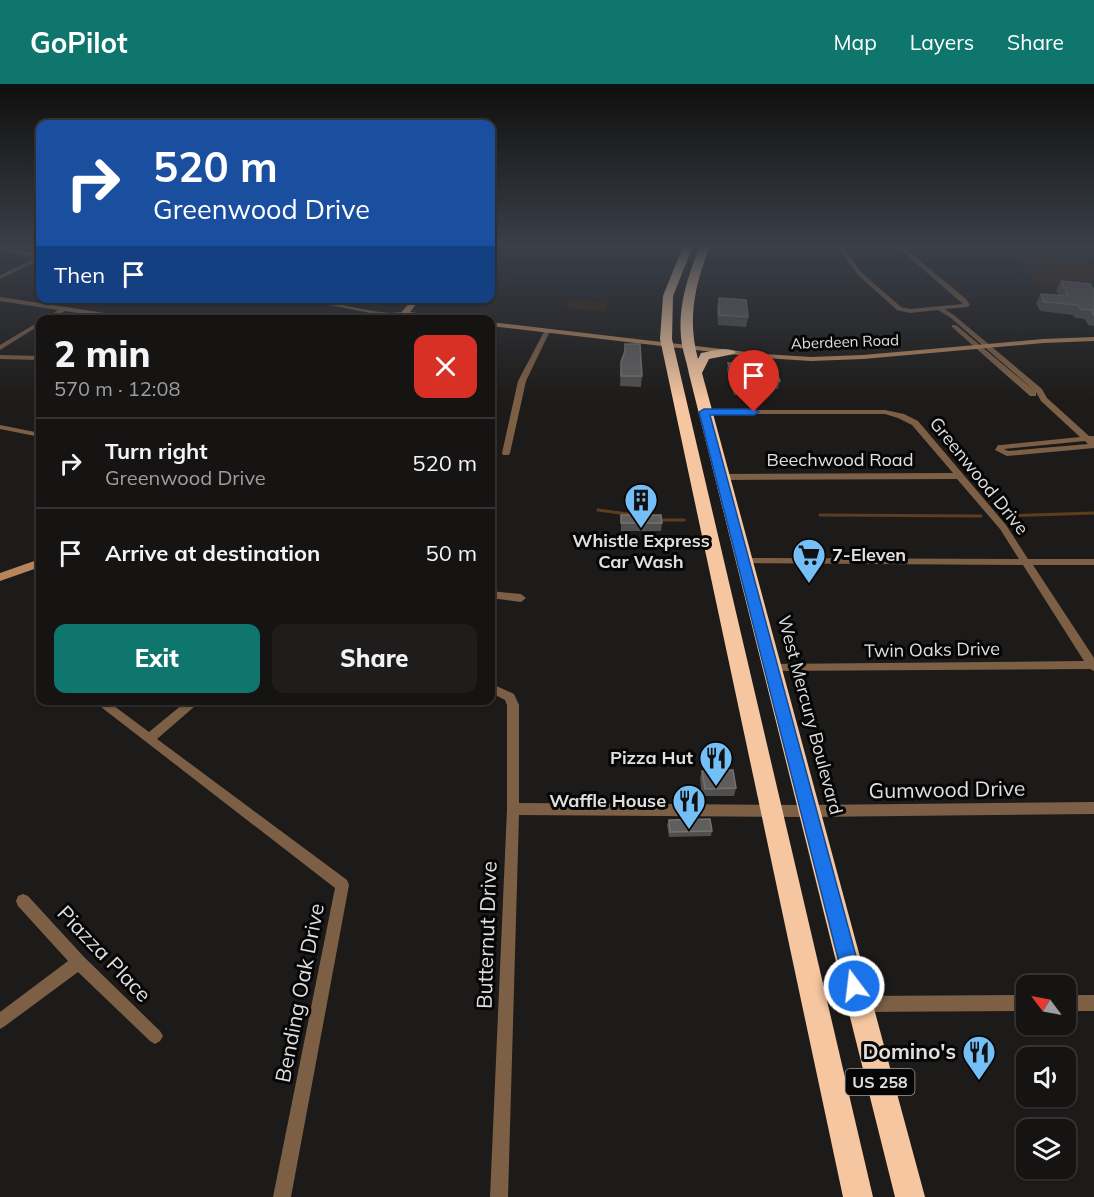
<!DOCTYPE html>
<html lang="en">
<head>
<meta charset="utf-8">
<style>
  body { margin:0; font-family:Mulish,sans-serif; background:#1f1d1c; color:#f1f3f6; height:100vh; display:flex; flex-direction:column; font-size:22px; white-space:nowrap }
  * { box-sizing:border-box; margin:0 }
  p { font-size:20px; color:#9e9ea0 }
  .icon { flex:none; width:33px; height:33px; fill:none; stroke:currentColor; stroke-width:2; stroke-linecap:round; stroke-linejoin:round }
  .map { position:relative; flex:1; overflow:hidden }
  .drawer { position:absolute; left:36px; top:231px; width:459px; height:390px; display:flex; flex-direction:column; background:#161413; border-radius:12px; box-shadow:0 2px 4px #0004,0 0 0 2px #353333 }
  .drawer>* { flex:none }
  .top-card { position:absolute; left:36px; top:36px; width:459px; height:183px; border-radius:12px; box-shadow:0 2px 4px #0004,0 0 0 2px #353333; background:#1a4fa0; color:#fff; overflow:hidden }
  .needle { width:39px; rotate:302deg }
  .buttons { position:absolute; left:1016px; top:891px; display:grid; gap:12px }
  .buttons a { display:grid; place-items:center; width:60px; height:60px; border-radius:12px; background:#161413; box-shadow:0 2px 4px #0004,0 0 0 2px #353333; font-size:30px }
  .pin { position:absolute; display:grid; place-items:center; width:51px; height:51px; color:#fff; margin:-62px -26px; border-radius:50% 50% 50% 0; rotate:-45deg; box-shadow:0 0 6px #0007 }
  .pin .icon { rotate:45deg }
  .me { position:absolute; width:66px; margin:-33px; rotate:345deg; stroke-linejoin:round; filter:drop-shadow(0 0 4px #0008) }
  .turn { display:flex; align-items:center; gap:21px; height:126px; padding:0 18px; font-size:27px }
  .turn .icon { width:78px; height:78px; stroke-width:2.5 }
  .turn b { display:block; font-size:42px; line-height:51px }
  .then { display:flex; align-items:center; height:57px; padding:0 18px; background:#0003; gap:12px; font-size:22px }
  .round { display:grid; place-items:center; flex:none; width:63px; height:63px; border-radius:12px; background:#1f1d1c }
  .summary { display:flex; align-items:center; justify-content:space-between; height:102px; padding:0 18px }
  h1 { font-size:36px; font-weight:800; line-height:45px }
  .action { display:flex; gap:12px; margin-top:auto; padding:12px 18px }
  .action a { flex:1; height:69px; border-radius:12px; background:#0f766e; color:#fff; font-size:24px; font-weight:800; line-height:69px; text-align:center }
  .action a+a { background:#1f1d1c; color:#f1f3f6 }
  ul { padding:0; list-style:none }
  li { display:flex; align-items:center; gap:18px; height:90px; padding:0 18px; border-top:2px solid #353333 }
  li div { flex:1 }
  li b { display:block; font-size:22px }
  li em { font-style:normal }
  header { display:flex; align-items:center; gap:36px; box-sizing:border-box; height:84px; padding:0 30px; background:#0f766e; color:#fff }
  header strong { font-size:28px }
  nav { display:flex; gap:33px; margin-inline-start:auto; font-size:21px }
  .map>svg:first-child { display:block }
  .green { fill:#37200b }
  .lines { fill:none; stroke-linecap:round; stroke-linejoin:round }
  .stream { stroke:#5d3d20; stroke-width:3 }
  .street { fill:#7d5f45; fill-rule:evenodd }
  .secondary { fill:#b6855b; fill-rule:evenodd }
  .highway { fill:#f5c6a0; fill-rule:evenodd }
  .wall { fill:#514f4d }
  .building { fill:#605e5d; stroke:#747271; stroke-width:1.5 }
  .route { fill:#1a73e8; stroke:#114b97; stroke-width:1.5 }
  .labels { text-anchor:middle; stroke-width:6; stroke-linejoin:round; paint-order:stroke }
  .far-street-label { font-size:15px; fill:#e0dfde; stroke:#070606 }
  .shield { fill:#070606; stroke:#9f9e9d; stroke-width:1.5 }
  .shield-label { font-size:16px; font-weight:bold; fill:#e0dfde }
  .street-label { font-size:18px; fill:#e0dfde; stroke:#070606 }
  .poi-label { font-size:18px; font-weight:bold; fill:#e0dfde; stroke:#070606; text-anchor:end }
  .near-street-label { font-size:21px; fill:#e0dfde; stroke:#070606 }
  .near-poi-label { font-size:21px; font-weight:bold; fill:#e0dfde; stroke:#070606; text-anchor:end }
</style>
</head>
<body>
<header>
<strong>GoPilot</strong>
<nav><a>Map</a><a>Layers</a><a>Share</a></nav>
</header>
<div class="map">
<svg width="1094" height="1113" viewBox="0 0 1094 1113">
  <rect width="100%" height="100%" fill="#1d1b19"/>
  <path class="green" d="M1029,174L1094,180V198L1076,202L1035,200L1026,175Z
    M570,215L608,219L604,228L566,224Z"/>
  <g class="lines">
    <path class="stream" d="M598,426L635,431
      M820,431L981,432
      M1004,432L1094,429
      M659,436H684"/>
    <path class="street" d="M837,162H842L862,189L901,223L910,225L963,220L896,162H902L966,215L970,221L967,223L945,225L955,232L1042,305L1047,314L1089,352H1094V364L1007,372L995,366L998,361H1001L1080,353L1041,317L1036,308L951,234L938,226L910,229L897,226L858,191ZM1085,357L1088,360L1008,367L1004,365Z
      M0,163L40,169V176L0,195V191L39,173L0,167Z
      M0,213L138,234L141,236H122L65,227L51,236H43L58,226L0,217Z
      M293,214C326,214 358,227 390,229C397,229 402,227 408,230L405,232L391,233Z
      M40,237V241L0,266V261Z
      M952,241H956L1036,308V312H1030L952,243Z
      M545,246L550,247L526,297L510,369L509,371H503L502,369L518,297Z
      M0,271L40,272V276L0,275Z
      M701,326H885L904,330L918,337L1006,441L1028,475H1094V481H1033L1094,574V587L1090,585L767,587L766,584L767,581L771,580L1084,577L1023,481L740,479L738,477L743,474L1019,475L1000,445L957,395L721,396L717,393L721,390L953,389L912,341L898,334L885,330H704L700,328Z
      M0,341L40,349V353L0,345Z
      M490,507L521,510L526,514L521,518L490,514Z
      M490,599L514,610L519,621V719L809,721L1094,718V730L809,733L519,731L508,1113H490L507,725V621L505,616L490,608Z
      M92,616H106L149,648L188,616H202L157,655L347,796L349,801L291,1113H273L335,804Z
      M23,810L28,812L84,873L160,947L163,952L160,957L155,960L150,957L78,888L5,942L0,945V928L68,877L18,822L16,817L18,812Z
      M1026,911V927L859,928L854,925L851,920L854,915L859,912Z
      M1065,911H1094V927H1065Z"/>
    <path class="secondary" d="M414,214H421L410,228L457,236H432L406,232L404,236H398V232Z
      M490,238L764,270L811,273L863,271L1043,255L1094,253V257L1043,259L863,275L811,277L764,274L490,242Z
      M40,475V483L0,497V489Z"/>
    <path class="highway" d="M683,162H693L673,212L672,255L873,1113H843L660,255L663,212Z
      M700,162H710C695,200 687,235 698,275L701,269C711,267 728,262 736,268L734,270L709,275L702,289L925,1113H895L689,290C687,278 682,266 681,253C678,221 688,192 700,162Z"/>
  </g>
  <path class="wall" d="M1061,197L1094,206V242L1088,241L1085,235L1075,234L1073,231L1040,227L1036,219L1041,210L1058,211L1056,206Z
    M719,214L748,233L746,243L718,241L717,224Z
    M625,260L642,292L641,303L620,302L621,278L624,270Z
    M728,279L746,303L744,310L734,311L727,286Z
    M757,284L780,297L778,305H760L756,291Z
    M621,431L662,439L661,447H621Z
    M702,687L736,704L734,712H702L700,694Z
    M669,736L712,747L711,752L669,753L667,741Z"/>
  <path class="building" d="M1061,197L1090,200L1094,206V232L1091,226L1080,225L1078,221L1044,218L1041,210L1068,212Z
    M719,214L746,216L748,233L719,231Z
    M625,260H640L642,292H621V278L625,267Z
    M728,279H738L746,303H736Z
    M757,284H775L780,297H762Z
    M621,431H661L662,439H621Z
    M733,686L736,704L705,705L702,687Z
    M710,735L712,747L670,748L669,736Z"/>
  <linearGradient id="sky" x2="0" y2="1"><stop stop-color="#100f0e"/><stop offset="0.51" stop-color="#3a3f49"/><stop offset="1" stop-color="#3a3f49" stop-opacity="0"/></linearGradient>
  <rect width="1094" height="318" fill="url(#sky)"/>
  <path class="route" d="M704,325H754L759,328L754,331H710L864,902L861,909L854,912L848,909L845,902L699,328Z"/>
  <defs>
    <symbol id="building-pin" viewBox="-11 -11 22 30"><path d="M0 17L-7.5 6A9.5 9.5 0 1 1 7.5 6Z" fill="#74c0f6" stroke="#070606"/><path d="M-4-6H4V6H1V3H-1V6H-4ZM-2.5-4.3h1.7v1.8h-1.7ZM.8-4.3h1.7v1.8H.8ZM-2.5-1h1.7V.8h-1.7ZM.8-1h1.7V.8H.8Z" fill="#111"/></symbol>
    <symbol id="supermarket-pin" viewBox="-11 -11 22 30"><path d="M0 17L-7.5 6A9.5 9.5 0 1 1 7.5 6Z" fill="#74c0f6" stroke="#070606"/><path d="M-6-5.5h2.5l.6 2H6L4.5 2H-2.5L-4.4-4H-6ZM-1.5 3.2a1.3 1.3 0 1 0 .1 0ZM3 3.2a1.3 1.3 0 1 0 .1 0Z" fill="#111"/></symbol>
    <symbol id="restaurant-pin" viewBox="-11 -11 22 30"><path d="M0 17L-7.5 6A9.5 9.5 0 1 1 7.5 6Z" fill="#74c0f6" stroke="#070606"/><path d="M-5-6h1v4h1v-4h1v4h1v-4h1v5L-1.5 .5V6h-2V.5L-5-1ZM5-6V6H3V1.5H1.5Q1.5-4 5-6Z" fill="#111"/></symbol>
  </defs>
  <g fill-rule="evenodd">
    <use href="#building-pin" x="622" y="397" width="38" height="52"/>
    <use href="#supermarket-pin" x="790" y="452" width="38" height="52"/>
    <use href="#restaurant-pin" x="697" y="655" width="38" height="52"/>
    <use href="#restaurant-pin" x="670" y="698" width="38" height="52"/>
    <use href="#restaurant-pin" x="960" y="949" width="38" height="52"/>
  </g>
  <g class="labels">
    <g class="far-street-label">
      <text transform="translate(845 258) rotate(-2)" y="5">Aberdeen Road</text>
    </g>
    <rect class="shield" x="845.5" y="985" width="69" height="26" rx="4.5"/>
    <g class="shield-label">
      <text x="880" y="1004">US 258</text>
    </g>
    <g class="street-label">
      <text x="840" y="382">Beechwood Road</text>
      <text transform="translate(979 392) rotate(51)" y="6">Greenwood Drive</text>
      <text transform="translate(932 566) rotate(-1)" y="6">Twin Oaks Drive</text>
      <text transform="translate(810 631) rotate(75)" y="6">West Mercury Boulevard</text>
    </g>
    <g class="poi-label">
      <text x="641" y="463" text-anchor="middle">Whistle Express<tspan x="641" dy="21">Car Wash</tspan></text>
      <text x="832" y="477" text-anchor="start">7-Eleven</text>
      <text x="693" y="680">Pizza Hut</text>
      <text x="666" y="723">Waffle House</text>
    </g>
    <g class="near-street-label">
      <text transform="translate(947 706) rotate(-1)" y="7">Gumwood Drive</text>
      <text transform="translate(487 851) rotate(-88)" y="7">Butternut Drive</text>
      <text transform="translate(104 870) rotate(46)" y="7">Piazza Place</text>
      <text transform="translate(300 909) rotate(-79)" y="7">Bending Oak Drive</text>
    </g>
    <g class="near-poi-label">
      <text x="956" y="975">Domino's</text>
    </g>
  </g>
</svg>
<div class="buttons">
<a><svg class="needle" viewBox="-14 -14 28 28"><path d="M0-13l5 13h-10z" fill="#e53935"/><path d="M0 13l5-13h-10z" fill="#9e9ea0"/></svg></a>
<a><svg class="icon" aria-label="sound" viewBox="0 0 24 24"><path d="M4 9h4l5-4v14l-5-4H4zM17 9q2 3 0 6"/></svg></a>
<a><svg class="icon" aria-label="layers" viewBox="0 0 24 24"><path d="M12 4l9 5-9 5-9-5zM3 14l9 5 9-5"/></svg></a>
</div>
<div class="pin" style="left:754px;top:328px;background:#d93025"><svg class="icon" aria-label="arrive" viewBox="0 0 24 24"><path d="M6 21V4h12l-3 4 3 4H6"/></svg></div>
<svg class="me" style="left:854px;top:902px" viewBox="-20 -20 40 40"><circle r="17" fill="#1a73e8" stroke="#fff" stroke-width="3"/><path d="M0-11L8 9 0 5-8 9z" fill="#fff"/></svg>
<div class="top-card">
<div class="turn"><svg class="icon" aria-label="right" viewBox="0 0 24 24"><path d="M7 20v-9h11M14 6l5 5-5 5"/></svg><div><b>520 m</b>Greenwood Drive</div></div>
<div class="then">Then<svg class="icon" aria-label="arrive" viewBox="0 0 24 24"><path d="M6 21V4h12l-3 4 3 4H6"/></svg></div>
</div>
<section class="drawer">
<div class="summary"><div><h1>2 min</h1><p>570 m · 12:08</p></div><a class="round" style="background:#d93025;color:#fff"><svg class="icon" aria-label="close" viewBox="0 0 24 24"><path d="M6 6l12 12M18 6L6 18"/></svg></a></div>
<ul>
<li><svg class="icon" aria-label="right" viewBox="0 0 24 24"><path d="M7 20v-9h11M14 6l5 5-5 5"/></svg><div><b>Turn right</b><p>Greenwood Drive</p></div><em>520 m</em></li>
<li><svg class="icon" aria-label="arrive" viewBox="0 0 24 24"><path d="M6 21V4h12l-3 4 3 4H6"/></svg><div><b>Arrive at destination</b></div><em>50 m</em></li>
</ul>
<div class="action"><a>Exit</a><a>Share</a></div>
</section>
</div>
</body>
</html>
